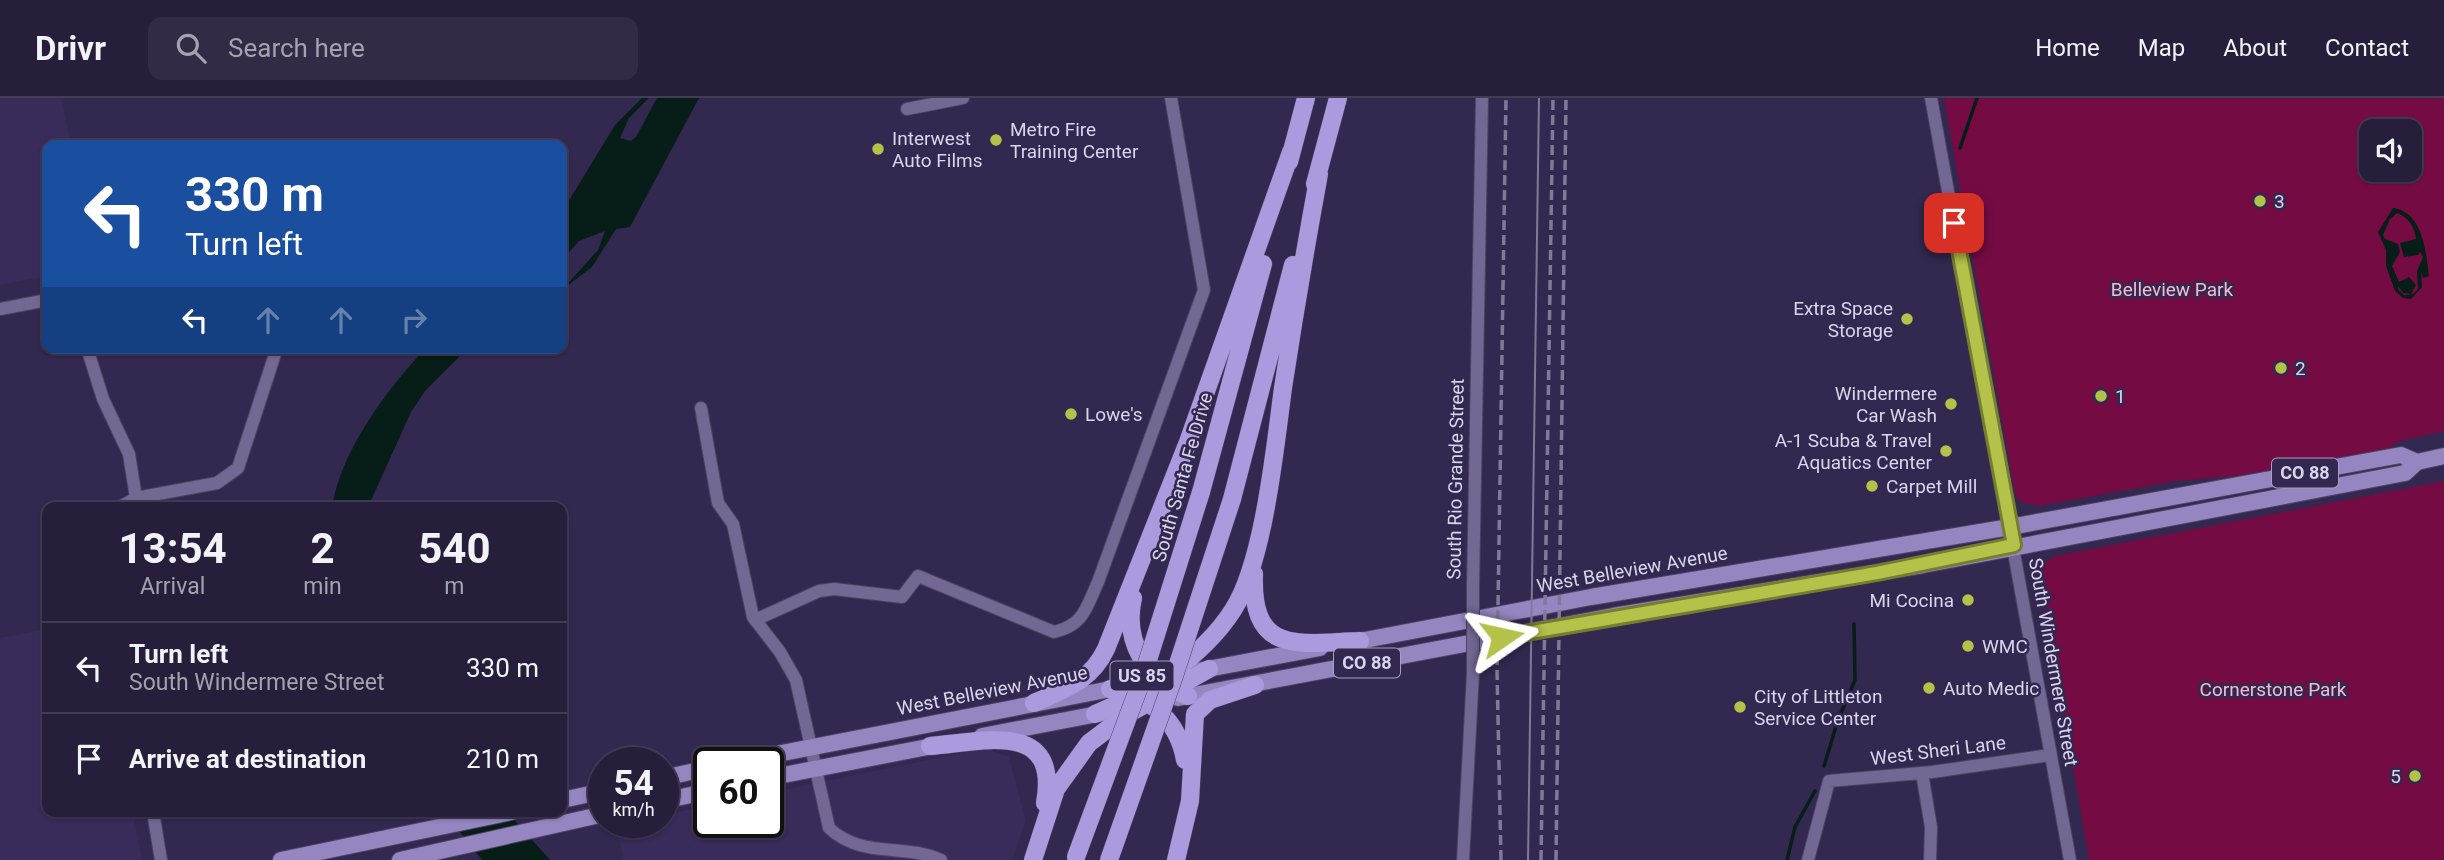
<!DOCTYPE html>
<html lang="en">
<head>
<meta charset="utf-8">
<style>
  body { margin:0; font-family:Roboto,sans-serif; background:#322b46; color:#f1f3f6; height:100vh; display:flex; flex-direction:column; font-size:26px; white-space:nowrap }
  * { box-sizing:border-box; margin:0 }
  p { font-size:23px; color:#a4a2af }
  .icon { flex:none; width:38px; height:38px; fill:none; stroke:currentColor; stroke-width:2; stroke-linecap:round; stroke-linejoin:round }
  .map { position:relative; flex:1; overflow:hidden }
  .drawer { position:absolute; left:42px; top:404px; width:525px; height:315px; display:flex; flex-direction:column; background:#261e3b; border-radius:14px; box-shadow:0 2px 5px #0004,0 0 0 2px #423c55 }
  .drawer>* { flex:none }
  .guide { position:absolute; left:42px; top:42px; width:525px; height:214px; border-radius:14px; box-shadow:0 2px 5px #0004,0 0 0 2px #423c55; background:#1a4fa0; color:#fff; overflow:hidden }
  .buttons { position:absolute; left:2359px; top:21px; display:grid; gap:14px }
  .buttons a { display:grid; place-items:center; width:63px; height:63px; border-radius:14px; background:#261e3b; box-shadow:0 2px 5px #0004,0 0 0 2px #423c55; font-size:35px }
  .speed { position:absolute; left:588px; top:649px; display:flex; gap:14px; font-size:35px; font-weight:700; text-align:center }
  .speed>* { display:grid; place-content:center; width:91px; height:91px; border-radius:50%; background:#261e3b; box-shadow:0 2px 5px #0004,0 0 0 2px #423c55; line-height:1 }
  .speed small { font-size:18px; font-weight:400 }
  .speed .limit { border:4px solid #111; border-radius:10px; background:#fff; color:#111 }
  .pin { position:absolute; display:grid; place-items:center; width:60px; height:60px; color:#fff; margin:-30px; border-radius:14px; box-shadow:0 4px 10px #0006 }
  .me { position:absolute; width:77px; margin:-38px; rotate:79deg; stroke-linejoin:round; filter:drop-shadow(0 0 5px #0008) }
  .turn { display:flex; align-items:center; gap:24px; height:147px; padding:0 28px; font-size:32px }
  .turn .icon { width:91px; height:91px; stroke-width:2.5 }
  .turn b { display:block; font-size:49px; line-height:60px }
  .lanes { display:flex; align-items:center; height:66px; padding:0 28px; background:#0003; justify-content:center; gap:35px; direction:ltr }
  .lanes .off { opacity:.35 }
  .eta { display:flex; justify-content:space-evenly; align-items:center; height:119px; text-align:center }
  .eta b { font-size:42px; font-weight:700; line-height:49px }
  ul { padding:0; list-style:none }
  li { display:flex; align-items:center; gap:21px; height:91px; padding:0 28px; border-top:2px solid #423c55 }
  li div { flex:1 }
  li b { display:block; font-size:26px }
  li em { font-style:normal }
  header { display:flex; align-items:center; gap:42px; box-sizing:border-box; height:98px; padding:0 35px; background:#261e3b; border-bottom:2px solid #423c55 }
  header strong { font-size:33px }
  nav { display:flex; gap:38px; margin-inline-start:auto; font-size:24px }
  .search { width:490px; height:63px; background:#322b46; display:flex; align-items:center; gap:18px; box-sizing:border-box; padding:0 24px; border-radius:14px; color:#a4a2af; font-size:26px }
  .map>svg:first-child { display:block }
  .built { fill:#392b5a }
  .green { fill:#740c43; fill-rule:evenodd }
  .water { fill:#071d17; fill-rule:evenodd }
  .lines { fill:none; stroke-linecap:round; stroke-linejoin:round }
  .stream { stroke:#071d17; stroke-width:3.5 }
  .minor-casing { stroke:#4d4264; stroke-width:14 }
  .major-casing { stroke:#4d4264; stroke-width:18 }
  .highway-casing { stroke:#4d4264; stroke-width:19 }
  .minor { stroke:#736794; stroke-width:12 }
  .major { stroke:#9586c1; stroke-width:16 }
  .highway { stroke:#ac9adf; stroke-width:18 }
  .tram { stroke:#827999; stroke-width:2 }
  .rail { stroke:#827999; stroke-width:3.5; stroke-dasharray:10 5; stroke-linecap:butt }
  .minor-bridge-casing { stroke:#4d4264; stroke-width:14; stroke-linecap:butt }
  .highway-bridge-casing { stroke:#4d4264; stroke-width:19; stroke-linecap:butt }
  .minor-bridge { stroke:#736794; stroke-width:12 }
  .highway-bridge { stroke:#ac9adf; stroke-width:18 }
  .route-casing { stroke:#757e30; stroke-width:18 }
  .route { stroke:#b4c24a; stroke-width:12 }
  .poi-dot { fill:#b4c24a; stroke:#33284f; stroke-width:2.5 }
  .labels { text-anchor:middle; stroke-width:5; stroke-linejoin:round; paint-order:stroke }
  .shield { fill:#33284f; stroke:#a8a0be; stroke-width:2 }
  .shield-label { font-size:18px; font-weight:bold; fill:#dad4ed }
  .poi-label { font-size:19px; fill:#dad4ed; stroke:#33284f; text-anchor:start }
  .park-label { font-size:19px; fill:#f6bbd0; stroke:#33284f }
  .street-label { font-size:19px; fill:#dad4ed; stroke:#33284f }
</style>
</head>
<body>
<header>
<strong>Drivr</strong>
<div class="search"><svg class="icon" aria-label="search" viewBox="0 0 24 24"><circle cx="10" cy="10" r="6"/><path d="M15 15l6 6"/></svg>Search here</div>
<nav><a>Home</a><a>Map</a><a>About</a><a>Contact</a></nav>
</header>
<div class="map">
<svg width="2444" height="762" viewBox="0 0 2444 762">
  <rect width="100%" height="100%" fill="#33284f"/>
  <path class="built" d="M0,0H61L71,47H47V178L0,187Z
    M47,531V714H133L142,762H0V540Z
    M985,650L1009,659L1026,723L1012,762H623L617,726L663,724V717L709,707V724H768V695Z"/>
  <path class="green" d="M1944,0H2444V333L2400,343L2389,350L2237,378L2176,383L2039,408L2020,404L2015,395ZM2371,33H2410V72H2371Z
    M2444,383V762H2089L2041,477L2044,465L2055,458Z"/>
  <path class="water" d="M642,0H649L629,20L620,40L631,43L636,39L657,0H699L630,129L616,131L592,169L562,192L598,152L605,133L579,143L562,162V114L615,27Z
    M2393,110C2423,114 2426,154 2429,178L2423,180L2421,173L2422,189L2411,201L2403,200L2395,193L2386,168V152L2378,134ZM2397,115C2408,119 2415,129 2416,141L2400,145L2404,159L2418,157L2420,154L2423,159L2417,173L2418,191L2413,196L2404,197L2398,191V188L2403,195L2411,196L2416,187L2409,179L2399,184L2392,168L2400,154L2398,146L2385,141L2383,137L2390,121Z
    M426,250H468L425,293L411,314L368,409H332C341,353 387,291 426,250Z
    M444,714H507L550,762H482Z"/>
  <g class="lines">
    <path class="stream" d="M1960,50L1977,0
      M1824,668L1838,622L1855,582L1854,526
      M1787,762L1795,729L1815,693"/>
    <defs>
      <path id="minor" d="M1931,0L2070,762
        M907,11L963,0
        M0,211L47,202
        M87,250L103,301L129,356L136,400
        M701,310L718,405L733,426L753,519L780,554L796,582L829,730C862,761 904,745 941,762
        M118,410L136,400L217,385L238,370L277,250
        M1473,489L1482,0
        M755,522L819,493L834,491L902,499L918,478L1054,534C1084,527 1086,510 1098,484L1204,192L1171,0
        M1922,675L1931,729L1930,762
        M153,714L161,762
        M1463,762L1473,575
        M1808,762L1829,683L1932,674L2050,657"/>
      <path id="major" d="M1349,545L1591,499L2010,429L2401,357L2417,364L2444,358
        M1197,573L1320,550
        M1178,600L1613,518L1923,467L2405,375L2417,364
        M982,638L1108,614
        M731,665L1121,589
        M663,680L709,670
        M768,680L943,646
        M562,702L604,693
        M663,703L709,693
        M281,762L511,714
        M400,762L604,716"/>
      <path id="highway" d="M1289,64L1306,0
        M1315,86L1338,0
        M1201,394L1263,166
        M1232,401L1293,167
        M1254,476C1251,558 1298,545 1360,543
        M1133,500C1123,543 1147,584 1188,598
        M1110,591C1149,597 1178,622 1185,662
        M1034,605C1065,591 1091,583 1106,551L1188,344L1291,54
        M1095,616C1146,595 1203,559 1233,512C1264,464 1275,349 1283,290C1294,218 1306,147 1319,76
        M930,648C982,644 1060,621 1045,705
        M1033,762L1056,691L1089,645L1126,617L1209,571
        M1176,762L1190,703L1195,616L1210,602L1255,587"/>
    </defs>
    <use href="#minor" class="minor-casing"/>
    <use href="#major" class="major-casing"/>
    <use href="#highway" class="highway-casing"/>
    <use href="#minor" class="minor"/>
    <use href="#major" class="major"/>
    <use href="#highway" class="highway"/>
    <path class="tram" d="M1528,762L1539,0"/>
    <path class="rail" d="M1501,762L1497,572L1506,0
      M1541,762L1553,0
      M1556,762L1566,0"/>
    <defs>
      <path id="minor-bridge" d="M1473,575V489"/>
      <path id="highway-bridge" d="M1076,759L1142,581L1201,394
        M1109,762L1173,581L1232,401"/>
    </defs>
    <use href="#minor-bridge" class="minor-bridge-casing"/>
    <use href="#highway-bridge" class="highway-bridge-casing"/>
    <use href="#minor-bridge" class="minor-bridge"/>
    <use href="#highway-bridge" class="highway-bridge"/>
  </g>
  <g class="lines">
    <defs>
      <path id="route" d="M1502,539L1877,475L2014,447L1954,125"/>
    </defs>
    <use href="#route" class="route-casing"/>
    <use href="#route" class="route"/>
  </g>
  <g class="poi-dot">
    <circle cx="996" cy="42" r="7"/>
    <circle cx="878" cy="51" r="7"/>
    <circle cx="2260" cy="103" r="7"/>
    <circle cx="1907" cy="221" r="7"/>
    <circle cx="2281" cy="270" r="7"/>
    <circle cx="2101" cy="298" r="7"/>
    <circle cx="1951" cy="306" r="7"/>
    <circle cx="1071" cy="316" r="7"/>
    <circle cx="1946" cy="353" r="7"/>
    <circle cx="1872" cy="388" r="7"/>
    <circle cx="1968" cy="502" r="7"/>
    <circle cx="1968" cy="548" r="7"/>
    <circle cx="1929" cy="590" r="7"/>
    <circle cx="1740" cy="609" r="7"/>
    <circle cx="2415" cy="678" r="7"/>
  </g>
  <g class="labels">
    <g class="shield">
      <rect x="2272" y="360.5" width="66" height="29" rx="5"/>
      <rect x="1334" y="550.5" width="66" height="29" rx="5"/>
      <rect x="1110.5" y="563.5" width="63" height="29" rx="5"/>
    </g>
    <g class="shield-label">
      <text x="2305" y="381">CO 88</text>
      <text x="1367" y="571">CO 88</text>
      <text x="1142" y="584">US 85</text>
    </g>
    <g class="poi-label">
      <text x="1010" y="38">Metro Fire<tspan x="1010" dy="22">Training Center</tspan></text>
      <text x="892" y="47">Interwest<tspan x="892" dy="22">Auto Films</tspan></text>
      <text x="2274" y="110">3</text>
      <text x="1893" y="217" text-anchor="end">Extra Space<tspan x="1893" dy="22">Storage</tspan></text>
      <text x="2295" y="277">2</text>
      <text x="1937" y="302" text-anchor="end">Windermere<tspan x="1937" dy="22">Car Wash</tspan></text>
      <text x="2115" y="305">1</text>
      <text x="1085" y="323">Lowe's</text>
      <text x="1932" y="349" text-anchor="end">A-1 Scuba &amp; Travel<tspan x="1932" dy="22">Aquatics Center</tspan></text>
      <text x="1886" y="395">Carpet Mill</text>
      <text x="1954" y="509" text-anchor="end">Mi Cocina</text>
      <text x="1982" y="555">WMC</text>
      <text x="1943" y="597">Auto Medic</text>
      <text x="1754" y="605">City of Littleton<tspan x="1754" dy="22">Service Center</tspan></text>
      <text x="2401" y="685" text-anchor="end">5</text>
    </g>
    <g class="park-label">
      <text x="2172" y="198">Belleview Park</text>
      <text x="2273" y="598">Cornerstone Park</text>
    </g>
    <g class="street-label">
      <text transform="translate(1182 379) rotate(-74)" y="7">South Santa Fe Drive</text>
      <text transform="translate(1455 381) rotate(-89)" y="7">South Rio Grande Street</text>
      <text transform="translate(1632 471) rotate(-10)" y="7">West Belleview Avenue</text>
      <text transform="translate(2054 564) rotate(80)" y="7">South Windermere Street</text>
      <text transform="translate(992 592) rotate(-11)" y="7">West Belleview Avenue</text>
      <text transform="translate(1938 652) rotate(-7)" y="7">West Sheri Lane</text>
    </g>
  </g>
</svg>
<div class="buttons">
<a><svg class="icon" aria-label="sound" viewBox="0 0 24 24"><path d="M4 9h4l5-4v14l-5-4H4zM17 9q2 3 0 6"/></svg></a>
</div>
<div class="speed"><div>54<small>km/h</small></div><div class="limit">60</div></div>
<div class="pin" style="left:1954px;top:125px;background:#d93025"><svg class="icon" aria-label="arrive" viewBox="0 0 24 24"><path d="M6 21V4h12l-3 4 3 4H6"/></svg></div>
<svg class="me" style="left:1502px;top:539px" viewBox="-20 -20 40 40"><path d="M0-17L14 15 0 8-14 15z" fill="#b4c24a" stroke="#fff" stroke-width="4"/></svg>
<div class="guide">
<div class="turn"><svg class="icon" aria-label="left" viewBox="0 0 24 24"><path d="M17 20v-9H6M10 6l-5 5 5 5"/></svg><div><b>330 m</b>Turn left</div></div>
<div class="lanes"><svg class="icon" aria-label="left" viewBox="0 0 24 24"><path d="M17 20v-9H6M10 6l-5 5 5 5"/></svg><svg class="icon off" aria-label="ahead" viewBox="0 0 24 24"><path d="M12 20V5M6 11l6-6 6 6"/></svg><svg class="icon off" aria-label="ahead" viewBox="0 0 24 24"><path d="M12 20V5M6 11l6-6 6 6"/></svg><svg class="icon off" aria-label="right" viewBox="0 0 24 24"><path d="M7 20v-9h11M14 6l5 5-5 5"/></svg></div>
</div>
<section class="drawer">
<div class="eta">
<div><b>13:54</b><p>Arrival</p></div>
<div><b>2</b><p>min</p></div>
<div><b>540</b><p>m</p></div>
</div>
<ul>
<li><svg class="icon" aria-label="left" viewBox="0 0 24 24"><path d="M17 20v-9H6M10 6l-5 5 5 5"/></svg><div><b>Turn left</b><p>South Windermere Street</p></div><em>330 m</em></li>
<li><svg class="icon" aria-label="arrive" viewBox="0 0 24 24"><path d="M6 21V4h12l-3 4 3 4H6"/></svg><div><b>Arrive at destination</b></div><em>210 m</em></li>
</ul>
</section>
</div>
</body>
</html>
